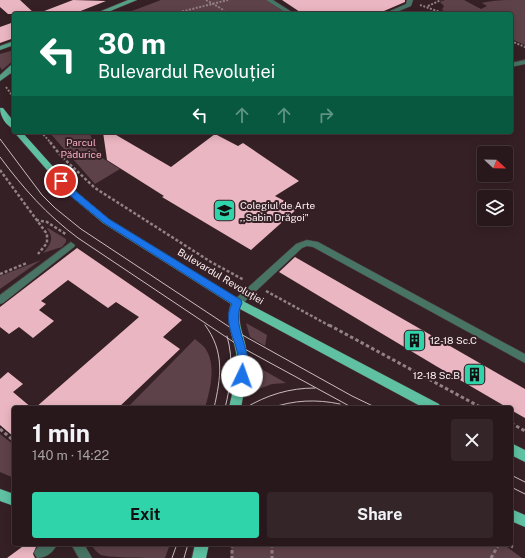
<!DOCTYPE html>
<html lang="en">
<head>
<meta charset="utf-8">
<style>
  body { margin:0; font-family:"Public Sans",sans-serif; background:#342529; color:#f1f3f6; height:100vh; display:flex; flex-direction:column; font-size:15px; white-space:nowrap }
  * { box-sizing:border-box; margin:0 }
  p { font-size:13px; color:#a5a0a3 }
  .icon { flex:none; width:22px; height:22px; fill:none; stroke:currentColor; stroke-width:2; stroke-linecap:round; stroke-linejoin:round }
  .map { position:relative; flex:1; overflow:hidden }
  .panel { position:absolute; left:12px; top:406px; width:501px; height:140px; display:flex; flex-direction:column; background:#28181c; border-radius:4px; box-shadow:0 2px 10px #0003,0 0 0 1px #44373b }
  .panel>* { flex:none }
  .banner { position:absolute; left:12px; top:12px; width:501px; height:122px; border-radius:4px; box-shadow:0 2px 10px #0003,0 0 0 1px #44373b; background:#0b6e4f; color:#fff; overflow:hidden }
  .needle { width:26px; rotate:112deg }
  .controls { position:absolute; left:477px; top:146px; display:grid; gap:8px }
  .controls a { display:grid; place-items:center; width:36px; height:36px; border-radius:4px; background:#28181c; box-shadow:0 2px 10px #0003,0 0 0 1px #44373b; font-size:20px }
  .pin { position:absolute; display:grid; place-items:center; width:34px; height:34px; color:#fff; margin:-17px; border:2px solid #fff; border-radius:50%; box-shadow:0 1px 4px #0007 }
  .me { position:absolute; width:44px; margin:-22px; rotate:3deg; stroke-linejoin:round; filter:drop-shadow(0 0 3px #0008) }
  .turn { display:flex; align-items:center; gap:14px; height:84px; padding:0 20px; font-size:18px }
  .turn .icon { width:52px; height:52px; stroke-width:2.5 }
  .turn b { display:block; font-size:28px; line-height:34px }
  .lanes { display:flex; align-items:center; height:38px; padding:0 20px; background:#0003; justify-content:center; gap:20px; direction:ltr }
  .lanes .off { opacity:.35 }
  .round { display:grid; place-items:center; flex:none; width:42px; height:42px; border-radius:4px; background:#342529 }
  .overview { display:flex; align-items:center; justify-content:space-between; height:68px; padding:0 20px }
  h1 { font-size:24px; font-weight:700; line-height:30px }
  .button { display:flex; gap:8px; margin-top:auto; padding:8px 20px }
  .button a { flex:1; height:46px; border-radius:4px; background:#2fd4aa; color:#111; font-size:16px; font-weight:700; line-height:46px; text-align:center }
  .button a+a { background:#342529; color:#f1f3f6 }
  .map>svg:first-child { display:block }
  .green { fill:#5e4249 }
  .building { fill:#eab6c2 }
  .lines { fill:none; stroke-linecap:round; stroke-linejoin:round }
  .service-casing { stroke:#513d42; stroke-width:1 }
  .secondary-casing { stroke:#513d42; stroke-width:1 }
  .primary-casing { stroke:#513d42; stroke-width:1 }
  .path-far2 { stroke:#928185; stroke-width:2; stroke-dasharray:2 1.5; stroke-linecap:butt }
  .path-far1 { stroke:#928185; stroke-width:2.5; stroke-dasharray:3 2; stroke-linecap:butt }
  .path { stroke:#928185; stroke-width:3; stroke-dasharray:3.5 2.5; stroke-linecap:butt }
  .service { fill:#477465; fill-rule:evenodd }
  .secondary { fill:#569f87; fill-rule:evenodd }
  .primary { fill:#5fc1a2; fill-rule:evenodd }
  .tram { stroke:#cbbdc0; stroke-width:1 }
  .route { fill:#1a73e8; stroke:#114b97 }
  .labels { text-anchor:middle; stroke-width:4; stroke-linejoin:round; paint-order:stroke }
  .park-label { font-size:10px; fill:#faaec2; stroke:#352025 }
  .poi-label { font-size:10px; fill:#fdf1f4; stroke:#352025; text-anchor:start }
  .street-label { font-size:10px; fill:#fdf1f4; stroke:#352025 }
</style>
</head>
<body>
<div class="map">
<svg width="525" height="558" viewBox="0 0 525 558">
  <rect width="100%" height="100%" fill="#352025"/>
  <path class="green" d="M161,0H267L292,14H124Z
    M445,0H464L481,9L487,6L482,3C493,0 512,0 525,0V45L511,39V14H452L442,10L444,6L440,2Z
    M14,50V60L2,70L0,67V54Z
    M49,132H89L99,156L120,169L95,184Z
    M48,228L66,239V242L62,247L43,253C50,245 55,238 47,229Z
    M41,260L0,289V276Z
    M246,323L267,335L265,346L250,337Z
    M195,339C198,342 203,345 205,348C217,365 210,390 205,408H127Z
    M258,367L286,383L272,384L256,390Z
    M0,434L14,445V478L0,472Z
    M90,544H170L165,558C154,558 110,558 101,555C97,553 93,547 90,544Z
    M232,544H503L522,558H230Z"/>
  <path class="building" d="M0,0H20L35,14H8L0,7Z
    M73,0L106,1L73,14H40L39,13Z
    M282,0H405V2L377,14H303Z
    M14,22V38L0,43V27Z
    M103,132H111L171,167L215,134L238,146L243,143L299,181L275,196L298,208L251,250L162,197L164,196L107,160Z
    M77,248L182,320L163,337L180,349L118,408H35L139,317L116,302L108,308L68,280L41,301L46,304L39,310L54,321L33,338L19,327L9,334L0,327V307Z
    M295,257L525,389V418L511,410V408H508L436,366L279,272Z
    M8,372L23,384L13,392L32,408H14V437L0,425V379Z
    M26,544H34L36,547L33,554L35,558H7Z"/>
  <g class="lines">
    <defs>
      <path id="service" d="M266,0H273L295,14H288Z
        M407,0H413L411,6L394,13H390V11L406,4Z
        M525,60V64L511,67V63Z
        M307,240L318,242L525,354V363L313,247L307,246L302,248L240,306H234L232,303L234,300L296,244Z
        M71,242L75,245L74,247L3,303L0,304V295Z
        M42,544H57C54,552 46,558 37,558L34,553L36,549Z
        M71,544H84L92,558H79Z"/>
      <path id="secondary" d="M128,0H137L103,14H94Z
        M14,41V45L0,50V46Z
        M11,65H14V71L0,81V75Z"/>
      <path id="primary" d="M0,108H3L14,122V129C6,126 0,116 0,108Z
        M14,132H22L73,189L109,219L241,300L439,404L441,408H424L240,309C237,326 246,339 247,355C249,373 244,391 241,408H229C232,393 237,378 237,362C237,342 223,324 231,304L103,223L67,193Z
        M511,443L525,450V462L511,455Z
        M0,489L14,494V506L0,501Z
        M511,509L525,515V527L511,521Z
        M195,544H209L206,558H192Z"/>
    </defs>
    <use href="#service" class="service-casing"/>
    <use href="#secondary" class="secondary-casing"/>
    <use href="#primary" class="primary-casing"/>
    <path class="path-far2" d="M206,0L222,9L226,14
      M420,5L446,14
      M428,6L441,0
      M201,12L208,14
      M172,14L228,0
      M511,41L525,47
      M6,87L14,98
      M41,132L51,143"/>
    <path class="path-far1" d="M50,142L61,156L95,188L211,262L244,280
      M0,170L47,234V243L38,254
      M36,220L47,222L67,235
      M0,274L27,263
      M266,291L330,326"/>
    <path class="path" d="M329,325L482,408
      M511,423L525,431
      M0,429L14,441
      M232,544V558
      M272,544V558
      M506,544L513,547
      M491,558L499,544"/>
    <use href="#service" class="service"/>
    <use href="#secondary" class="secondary"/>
    <use href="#primary" class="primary"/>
    <path class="tram" d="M0,139L42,195L55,208L81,229L237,332L352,396L377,408
      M0,157C23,188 47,215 78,238L241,347L353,408
      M205,325C225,352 221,377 214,408
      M225,408C231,384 234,361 227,336
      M245,408C267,395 289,388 315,388
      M271,408C294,400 316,399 340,404
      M511,475L525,482
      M511,487L525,494
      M172,558L177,544
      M184,558L188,544"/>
  </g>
  <path class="route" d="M61,178L64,179L73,189L109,219L241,300L242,303C229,327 257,354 245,379L242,380L238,379C235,372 238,364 238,357C236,339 222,321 232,304L104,223L67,193L57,181Z"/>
  <defs>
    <symbol id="school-square" viewBox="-11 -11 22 22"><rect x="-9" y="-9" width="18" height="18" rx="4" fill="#2fd4aa" stroke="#352025"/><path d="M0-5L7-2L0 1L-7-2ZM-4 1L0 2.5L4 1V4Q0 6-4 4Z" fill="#111"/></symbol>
    <symbol id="building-square" viewBox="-11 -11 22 22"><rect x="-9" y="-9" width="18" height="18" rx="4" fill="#2fd4aa" stroke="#352025"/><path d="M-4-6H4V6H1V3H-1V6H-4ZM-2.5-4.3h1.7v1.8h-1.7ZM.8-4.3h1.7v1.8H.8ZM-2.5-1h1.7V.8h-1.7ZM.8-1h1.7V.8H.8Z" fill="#111"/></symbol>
  </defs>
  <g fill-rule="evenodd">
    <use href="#school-square" x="212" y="198" width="25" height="25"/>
    <use href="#building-square" x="402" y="328" width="25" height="25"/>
    <use href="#building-square" x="462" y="362" width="25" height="25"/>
  </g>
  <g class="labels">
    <g class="park-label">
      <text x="81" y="146">Parcul<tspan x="81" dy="12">Pădurice</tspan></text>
    </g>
    <g class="poi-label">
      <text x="240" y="209">Colegiul de Arte<tspan x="240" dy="12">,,Sabin Drăgoi"</tspan></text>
      <text x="430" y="344">12-18 Sc.C</text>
      <text x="460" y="379" text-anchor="end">12-18 Sc.B</text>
    </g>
    <g class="street-label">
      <text transform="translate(221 276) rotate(31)" y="4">Bulevardul Revoluției</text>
    </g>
  </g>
</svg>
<div class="controls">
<a><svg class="needle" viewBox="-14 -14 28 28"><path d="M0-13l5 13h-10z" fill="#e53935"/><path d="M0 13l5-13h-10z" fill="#a5a0a3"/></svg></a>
<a><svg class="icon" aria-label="layers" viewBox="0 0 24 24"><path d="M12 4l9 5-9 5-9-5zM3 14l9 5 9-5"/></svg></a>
</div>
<div class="pin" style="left:61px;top:181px;background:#d93025"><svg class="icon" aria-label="arrive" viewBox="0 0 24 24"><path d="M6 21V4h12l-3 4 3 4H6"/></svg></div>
<svg class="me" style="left:242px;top:376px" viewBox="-20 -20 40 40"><circle r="19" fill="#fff"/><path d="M0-13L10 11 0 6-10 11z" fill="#1a73e8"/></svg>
<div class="banner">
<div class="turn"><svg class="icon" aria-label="left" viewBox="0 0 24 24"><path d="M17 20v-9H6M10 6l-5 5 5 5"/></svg><div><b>30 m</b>Bulevardul Revoluției</div></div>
<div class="lanes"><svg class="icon" aria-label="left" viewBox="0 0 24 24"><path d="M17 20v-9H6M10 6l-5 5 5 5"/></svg><svg class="icon off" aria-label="ahead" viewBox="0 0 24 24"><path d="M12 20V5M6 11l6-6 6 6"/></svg><svg class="icon off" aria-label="ahead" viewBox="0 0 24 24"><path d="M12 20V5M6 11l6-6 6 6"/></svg><svg class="icon off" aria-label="right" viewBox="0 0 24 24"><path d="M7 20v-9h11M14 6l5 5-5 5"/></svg></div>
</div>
<section class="panel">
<div class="overview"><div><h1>1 min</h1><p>140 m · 14:22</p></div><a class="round"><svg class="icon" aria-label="close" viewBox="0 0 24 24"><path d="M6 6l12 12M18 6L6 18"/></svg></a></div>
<div class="button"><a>Exit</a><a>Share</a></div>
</section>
</div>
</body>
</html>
